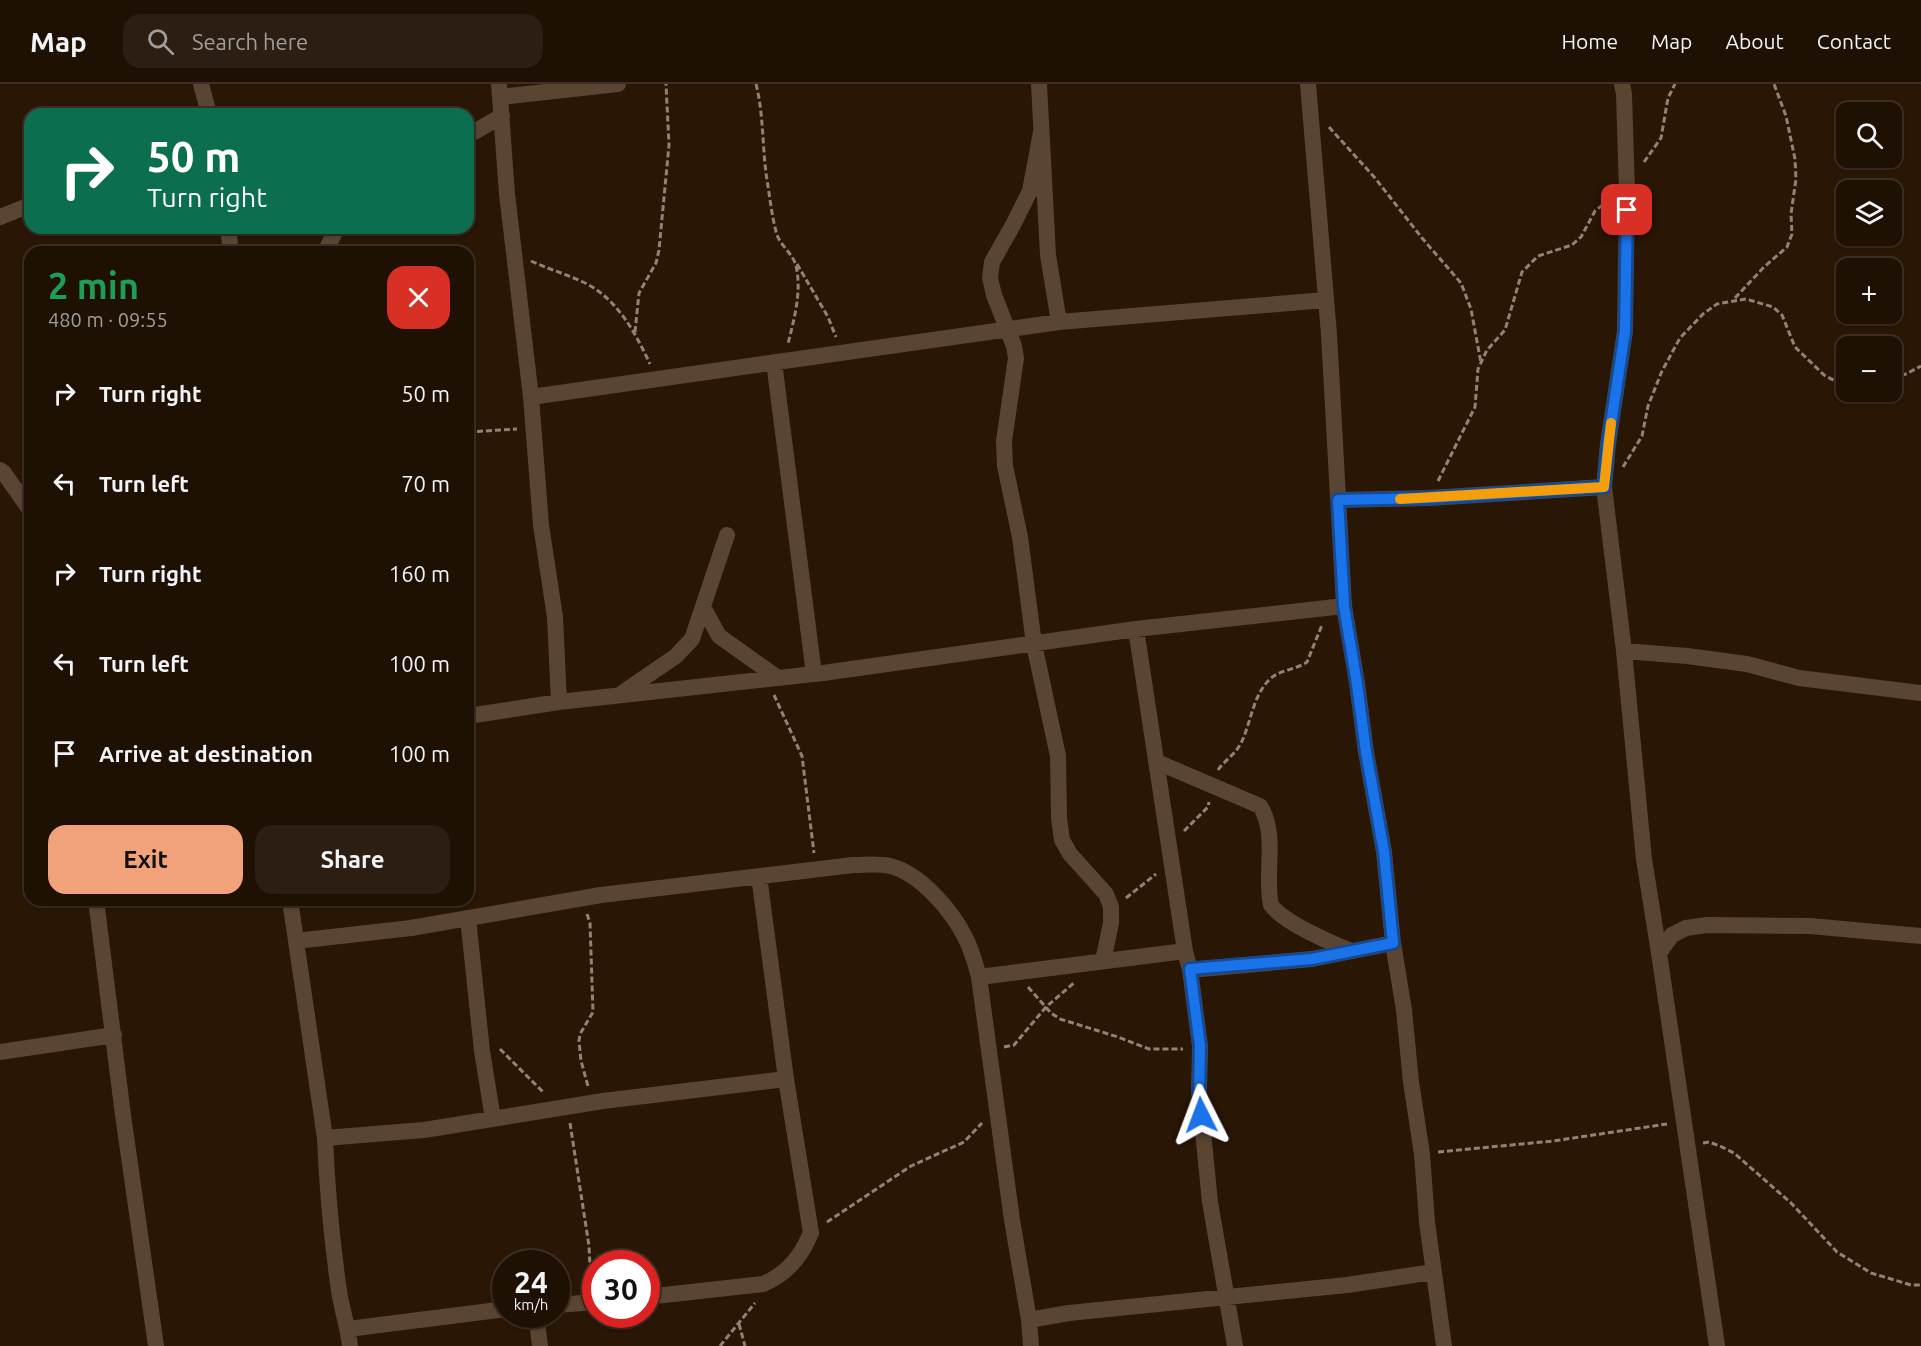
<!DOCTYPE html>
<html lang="en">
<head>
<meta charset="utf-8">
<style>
  body { margin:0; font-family:Ubuntu,sans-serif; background:#2c1e13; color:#f1f3f6; height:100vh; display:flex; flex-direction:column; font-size:22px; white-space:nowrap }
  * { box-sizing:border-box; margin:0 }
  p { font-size:20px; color:#a19d9a }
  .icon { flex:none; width:33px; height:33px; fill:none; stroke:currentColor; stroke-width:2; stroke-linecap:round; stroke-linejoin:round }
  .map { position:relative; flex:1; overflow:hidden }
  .sheet { position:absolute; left:24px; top:162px; width:450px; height:660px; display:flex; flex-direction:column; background:#1f1004; border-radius:18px; box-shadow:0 2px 4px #0004,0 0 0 2px #3c3026 }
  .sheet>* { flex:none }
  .hud { position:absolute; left:24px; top:24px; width:450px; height:126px; border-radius:18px; box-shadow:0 2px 4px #0004,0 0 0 2px #3c3026; background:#0b6e4f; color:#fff; overflow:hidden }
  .fabs { position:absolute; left:1836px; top:18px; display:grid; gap:12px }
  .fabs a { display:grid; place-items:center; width:66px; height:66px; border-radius:12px; background:#1f1004; box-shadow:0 2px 4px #0004,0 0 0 2px #3c3026; font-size:30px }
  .speed { position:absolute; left:492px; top:1166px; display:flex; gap:12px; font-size:30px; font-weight:700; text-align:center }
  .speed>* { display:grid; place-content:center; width:78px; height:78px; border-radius:50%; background:#1f1004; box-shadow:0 2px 4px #0004,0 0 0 2px #3c3026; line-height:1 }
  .speed small { font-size:15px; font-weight:400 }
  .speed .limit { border:9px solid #d22; background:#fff; color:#111 }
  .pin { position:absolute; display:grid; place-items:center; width:51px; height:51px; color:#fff; margin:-26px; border-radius:12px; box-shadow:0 3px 9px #0006 }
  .me { position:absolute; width:66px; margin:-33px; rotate:357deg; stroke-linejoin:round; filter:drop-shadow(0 0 4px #0008) }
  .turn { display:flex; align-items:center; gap:21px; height:126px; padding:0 24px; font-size:27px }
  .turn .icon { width:78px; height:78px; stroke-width:2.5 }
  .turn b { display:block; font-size:42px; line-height:51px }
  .round { display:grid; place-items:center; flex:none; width:63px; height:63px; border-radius:18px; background:#2c1e13 }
  .headline { display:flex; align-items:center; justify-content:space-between; height:102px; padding:0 24px }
  h1 { font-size:36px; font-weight:700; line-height:45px; color:#1e9e55 }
  .cta { display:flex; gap:12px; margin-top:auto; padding:12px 24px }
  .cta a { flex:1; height:69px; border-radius:18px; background:#f1a27b; color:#111; font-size:24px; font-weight:700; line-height:69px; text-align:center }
  .cta a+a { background:#2c1e13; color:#f1f3f6 }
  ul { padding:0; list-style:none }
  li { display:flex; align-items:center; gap:18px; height:90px; padding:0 24px }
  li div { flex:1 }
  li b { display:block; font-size:22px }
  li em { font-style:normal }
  header { display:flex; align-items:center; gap:36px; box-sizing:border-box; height:84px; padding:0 30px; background:#1f1004; border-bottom:2px solid #3c3026 }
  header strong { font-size:28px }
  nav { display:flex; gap:33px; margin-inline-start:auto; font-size:21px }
  .search { width:420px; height:54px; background:#2c1e13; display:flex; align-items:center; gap:15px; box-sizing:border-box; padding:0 21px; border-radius:18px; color:#a19d9a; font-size:22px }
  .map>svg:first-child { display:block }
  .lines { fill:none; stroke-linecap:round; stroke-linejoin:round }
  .path { stroke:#938274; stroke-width:3; stroke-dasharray:6 3; stroke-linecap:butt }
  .minor { stroke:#5a4432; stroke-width:16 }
  .route-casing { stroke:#114b97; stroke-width:15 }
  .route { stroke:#1a73e8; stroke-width:10 }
  .slow { stroke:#f59e0b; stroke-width:10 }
</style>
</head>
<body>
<header>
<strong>Map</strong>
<div class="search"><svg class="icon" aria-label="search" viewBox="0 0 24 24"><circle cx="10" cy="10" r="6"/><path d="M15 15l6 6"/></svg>Search here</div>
<nav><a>Home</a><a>Map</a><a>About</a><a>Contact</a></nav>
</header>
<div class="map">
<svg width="1921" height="1262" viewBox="0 0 1921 1262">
  <rect width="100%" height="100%" fill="#291605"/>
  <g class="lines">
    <path class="path" d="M756,0C764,32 762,64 767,96C770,114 772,134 777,151C781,162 793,170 796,182C802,208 794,235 788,260
      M1329,43L1375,94L1422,154L1461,199L1471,225L1481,279
      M1644,78L1661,54L1668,14L1675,0
      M531,177C548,185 566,190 583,198C617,214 635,248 650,280
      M797,180L828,233L836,253
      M1735,214L1764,183L1787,163L1792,150L1791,130L1796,95L1795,75L1786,32L1774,0
      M635,248L639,209L656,179L659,166L669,61L666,0
      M1892,293L1906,290L1921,282
      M468,348L517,345
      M1623,383L1642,352L1648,322L1662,287L1680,254L1703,230L1717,220L1746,215L1773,223L1782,231L1795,263L1824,291L1835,297H1846
      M1438,397L1475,323L1478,285L1487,266L1505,246L1522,188L1538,172L1572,161L1581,153L1595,127L1609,116
      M774,611L802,672L814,769
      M1218,686C1225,676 1237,669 1242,657C1251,638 1253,612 1269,596C1278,586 1296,586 1307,578L1322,541
      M1184,747L1208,723L1209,718
      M1126,814L1156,790
      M587,830L590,839L593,928L580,950L579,957L581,977L588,1002
      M1028,903L1051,929L1060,935L1118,953L1149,965H1183
      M1004,963L1014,961L1046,923L1075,898
      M500,965L544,1009
      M570,1039L589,1162L591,1202
      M1703,1059L1709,1058L1720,1062L1734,1069L1791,1119L1837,1168L1871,1189L1911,1201H1921
      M1438,1068L1553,1057L1667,1040
      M827,1138L911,1082L964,1058L982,1039
      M739,1240L745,1262
      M720,1262L755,1219"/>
    <path class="minor" d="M201,0L209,30
      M499,0L507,110L531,313L541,441L555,533L559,618
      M1039,0L1048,171L1059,238
      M1308,0L1329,250L1344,522L1357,599L1366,668L1384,768L1393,859L1404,926L1411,998L1422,1070L1427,1138L1444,1262
      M1622,0L1624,10L1627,107L1625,247L1608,360L1604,403L1624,567L1644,775L1659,869L1717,1262
      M500,13L618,0
      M1041,48L1030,107L1013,141L992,178L990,194L994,211L1014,262L1016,274L1004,357L1005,382L1020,453L1034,560L1058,672L1059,734L1062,756L1070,770L1106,810L1111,823V839L1103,877
      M468,49L474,48L502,32
      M0,133L30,121
      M228,144L231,168
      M325,168L337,144
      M774,278L814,590
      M531,313L1059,238L1326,216
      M0,386L4,389L30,426
      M1338,416L1429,414L1604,403
      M703,523L719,552L778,594
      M1136,545L1185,867L1190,886L1200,962L1199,1008L1210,1118L1235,1262
      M1624,567L1687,572L1747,580L1799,594L1921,609
      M622,609L676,572L692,555L727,451
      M468,632L559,618L823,589L1136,545L1344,522
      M1157,678L1260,722C1278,750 1264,790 1271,821C1283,838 1331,859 1351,867
      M96,816L123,1031L156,1262
      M290,816L325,1054C327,1105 332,1157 339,1207C342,1226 348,1243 350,1262
      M468,834L482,967L493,1035
      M296,857L411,844L601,811L853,781C865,781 878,779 890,782C920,789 952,827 965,853C972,866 975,879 979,893L1012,1136L1029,1236L1031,1262
      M1659,869L1672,851L1686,844L1707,841L1810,842L1921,852
      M1190,886L1312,875L1393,859
      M979,893L1185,867
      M0,968L114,951
      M325,1054L424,1046L603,1017L786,995
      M646,1213L763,1200C785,1191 800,1174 809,1153L811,1149L786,995L759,792
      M556,1221L596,1218
      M536,1230L540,1262
      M1029,1236L1069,1229L1347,1201L1433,1188
      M348,1245L506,1225"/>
  </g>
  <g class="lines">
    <defs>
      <path id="route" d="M1201,1031L1199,1008L1200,962L1190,885L1312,875L1393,859L1384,768L1366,668L1357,600L1344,522L1338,416L1429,414L1604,403L1608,360L1625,247L1627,126"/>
    </defs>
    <use href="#route" class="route-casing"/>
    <use href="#route" class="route"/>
    <path class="slow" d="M1400,415L1604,403L1611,339"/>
  </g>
</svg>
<div class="fabs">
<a><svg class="icon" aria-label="search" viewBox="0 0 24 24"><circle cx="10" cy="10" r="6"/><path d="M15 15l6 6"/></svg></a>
<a><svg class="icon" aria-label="layers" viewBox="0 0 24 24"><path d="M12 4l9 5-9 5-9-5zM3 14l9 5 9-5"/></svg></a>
<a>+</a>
<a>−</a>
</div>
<div class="speed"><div>24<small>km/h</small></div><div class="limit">30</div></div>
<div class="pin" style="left:1627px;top:126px;background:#d93025"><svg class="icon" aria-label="arrive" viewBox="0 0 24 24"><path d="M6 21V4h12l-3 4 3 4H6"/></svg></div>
<svg class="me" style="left:1201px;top:1031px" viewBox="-20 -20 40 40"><path d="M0-17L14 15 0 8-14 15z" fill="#1a73e8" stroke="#fff" stroke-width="4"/></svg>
<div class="hud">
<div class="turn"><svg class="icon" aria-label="right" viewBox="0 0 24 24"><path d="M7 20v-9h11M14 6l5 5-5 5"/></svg><div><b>50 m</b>Turn right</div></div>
</div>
<section class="sheet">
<div class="headline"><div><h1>2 min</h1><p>480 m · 09:55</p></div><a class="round" style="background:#d93025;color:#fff"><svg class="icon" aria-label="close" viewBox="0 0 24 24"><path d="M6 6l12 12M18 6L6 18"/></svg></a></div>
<ul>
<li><svg class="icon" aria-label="right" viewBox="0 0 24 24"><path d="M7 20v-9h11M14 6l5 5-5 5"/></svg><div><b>Turn right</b></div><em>50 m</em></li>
<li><svg class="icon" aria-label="left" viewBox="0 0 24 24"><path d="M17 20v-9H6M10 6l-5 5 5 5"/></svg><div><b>Turn left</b></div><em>70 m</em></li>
<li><svg class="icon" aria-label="right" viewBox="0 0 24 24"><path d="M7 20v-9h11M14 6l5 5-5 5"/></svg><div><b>Turn right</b></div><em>160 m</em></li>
<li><svg class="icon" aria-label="left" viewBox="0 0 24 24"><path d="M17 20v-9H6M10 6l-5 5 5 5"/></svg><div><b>Turn left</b></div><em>100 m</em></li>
<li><svg class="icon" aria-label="arrive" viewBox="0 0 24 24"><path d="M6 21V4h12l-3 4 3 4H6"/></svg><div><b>Arrive at destination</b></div><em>100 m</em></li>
</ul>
<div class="cta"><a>Exit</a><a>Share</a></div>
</section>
</div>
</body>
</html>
